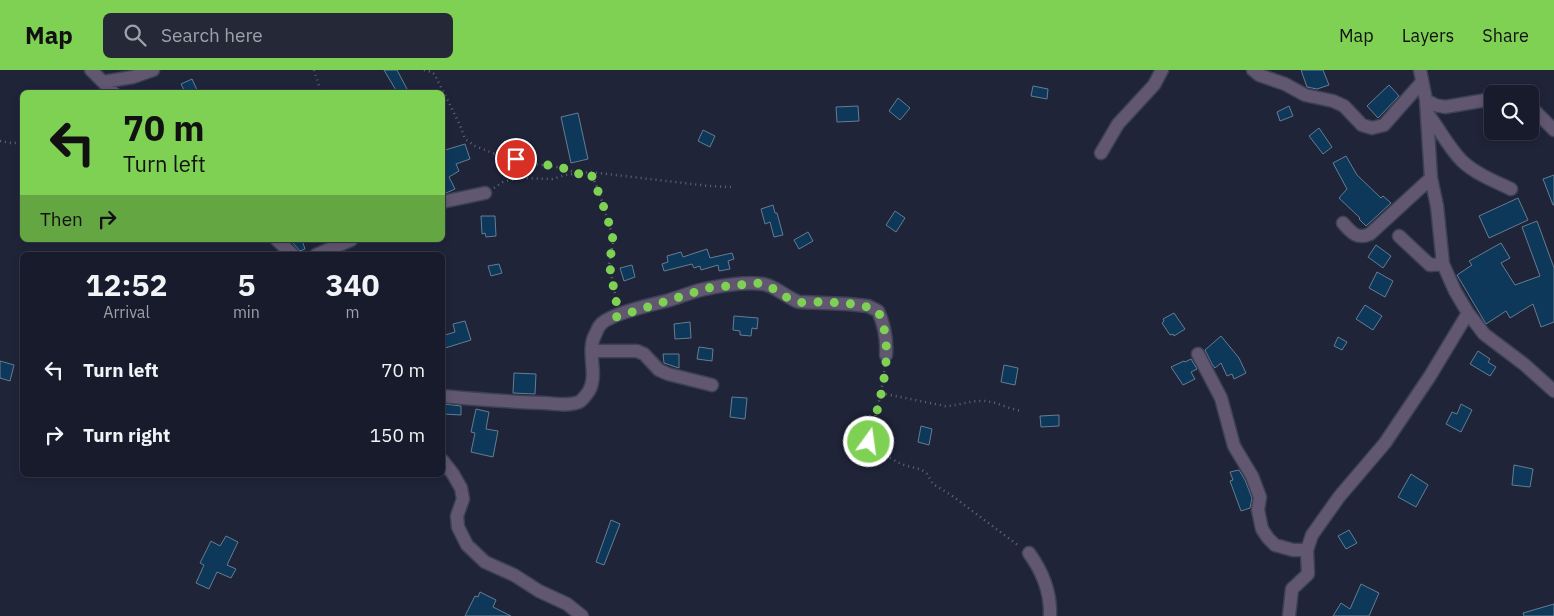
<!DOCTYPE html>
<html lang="en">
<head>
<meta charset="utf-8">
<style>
  body { margin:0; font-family:"IBM Plex Sans",sans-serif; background:#242837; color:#f1f3f6; height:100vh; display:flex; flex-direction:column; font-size:19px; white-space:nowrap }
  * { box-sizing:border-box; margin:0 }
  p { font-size:16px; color:#9ea1a9 }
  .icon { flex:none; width:28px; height:28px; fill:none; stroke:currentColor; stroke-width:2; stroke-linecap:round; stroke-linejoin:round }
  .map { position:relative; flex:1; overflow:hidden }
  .panel { position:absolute; left:20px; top:182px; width:425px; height:225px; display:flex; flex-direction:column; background:#171b2b; border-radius:8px; box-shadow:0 2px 8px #0003,0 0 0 1px #363947 }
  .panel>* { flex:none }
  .banner { position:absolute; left:20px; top:20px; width:425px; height:152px; border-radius:8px; box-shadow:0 2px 8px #0003,0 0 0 1px #363947; background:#7ed153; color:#111; overflow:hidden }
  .buttons { position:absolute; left:1484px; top:15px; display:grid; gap:10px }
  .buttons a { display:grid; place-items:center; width:55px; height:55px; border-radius:8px; background:#171b2b; box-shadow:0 2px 8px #0003,0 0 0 1px #363947; font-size:25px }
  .pin { position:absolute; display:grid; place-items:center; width:42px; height:42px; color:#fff; margin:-21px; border:2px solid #fff; border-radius:50%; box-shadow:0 1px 5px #0007 }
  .me { position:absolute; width:55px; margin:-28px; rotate:14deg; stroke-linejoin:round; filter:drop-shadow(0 0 4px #0008) }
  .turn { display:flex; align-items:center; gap:18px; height:105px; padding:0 20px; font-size:22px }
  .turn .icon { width:65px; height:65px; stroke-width:2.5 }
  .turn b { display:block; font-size:35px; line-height:42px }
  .then { display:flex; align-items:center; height:48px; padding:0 20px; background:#0003; gap:10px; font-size:19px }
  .eta { display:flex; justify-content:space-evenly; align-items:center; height:85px; text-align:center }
  .eta b { font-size:30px; font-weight:700; line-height:35px }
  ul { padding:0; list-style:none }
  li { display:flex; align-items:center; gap:15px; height:65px; padding:0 20px }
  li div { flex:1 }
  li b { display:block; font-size:19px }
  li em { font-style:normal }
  header { display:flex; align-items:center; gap:30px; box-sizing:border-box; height:70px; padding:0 25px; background:#7ed153; color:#111 }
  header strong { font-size:24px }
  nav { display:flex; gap:28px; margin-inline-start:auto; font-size:18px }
  .search { width:350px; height:45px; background:#242837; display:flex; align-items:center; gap:12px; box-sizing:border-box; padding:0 18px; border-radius:8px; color:#9ea1a9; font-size:19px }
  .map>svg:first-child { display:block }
  .building { fill:#0e3859; stroke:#667c91 }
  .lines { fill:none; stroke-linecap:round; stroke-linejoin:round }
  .minor-casing { stroke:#3c4155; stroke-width:15 }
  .path { stroke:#626679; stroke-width:2.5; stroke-dasharray:1 4; stroke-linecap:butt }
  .minor { stroke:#615771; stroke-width:12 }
  .route { stroke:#7ed153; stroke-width:9; stroke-dasharray:0 16.2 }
</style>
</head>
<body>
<header>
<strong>Map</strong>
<div class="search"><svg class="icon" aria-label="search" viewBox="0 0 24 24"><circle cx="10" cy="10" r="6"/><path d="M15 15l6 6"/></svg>Search here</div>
<nav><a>Map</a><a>Layers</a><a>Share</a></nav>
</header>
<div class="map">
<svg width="1554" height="546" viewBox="0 0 1554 546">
  <rect width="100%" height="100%" fill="#1f2439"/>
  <path class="building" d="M384,0H397L407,19L402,22H397Z
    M1301,0H1323L1329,15L1317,19L1307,17Z
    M192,9L198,22H185L181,14Z
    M1389,15L1399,26L1378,48L1367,36Z
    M1033,16L1048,19L1047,29L1031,26Z
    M898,28L910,38L900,50L889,41Z
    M858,36L859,51L837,52L836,37Z
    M1289,36L1293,46L1280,51L1277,42Z
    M578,43L588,89L571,93L561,47Z
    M1319,58L1332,77L1323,84L1309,66Z
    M703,60L715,66L710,77L698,71Z
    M465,74L470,89L456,94L459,101L449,107L455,119L446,123L442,115V81Z
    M1346,86L1357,105L1381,128L1383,126L1391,133L1366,156L1359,149L1360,148L1339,128L1347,119L1333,93Z
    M1554,105V135H1553L1543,109Z
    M1518,128L1528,150L1489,168L1479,146Z
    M773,135L775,143H777L783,165L774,167L770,152L765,154L761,139Z
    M895,141L905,148L896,162L886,155Z
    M481,146H495L496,166L486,167L485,163L482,164Z
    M1537,151L1554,198V252L1541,257L1533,234L1510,248L1506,241L1486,254L1457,205L1472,195L1469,191L1501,173L1510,188L1501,193L1515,215L1540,206L1522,157Z
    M808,162L813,171L799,179L794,170Z
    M292,170H302L305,179L300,181L293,173Z
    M1376,175L1391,186L1383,198L1368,187Z
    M707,179L710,188L732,183L734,189L728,191L730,199L719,201L718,195L701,200L700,196L694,198L692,194L664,201L662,194L668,192L667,186L681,182L683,187Z
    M499,194L502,203L491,206L488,196Z
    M632,195L635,207L624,211L620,198Z
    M1377,202L1393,211L1385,227L1369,218Z
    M1365,235L1382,246L1373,260L1356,249Z
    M1174,243L1185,259L1174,266L1173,264L1170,265L1162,253L1164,251L1163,249Z
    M734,246L758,248L757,259L752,258L751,266L740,265V261L733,260Z
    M465,251L471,270L442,279V266L455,262L453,254Z
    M690,252L691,268L675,269L674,254Z
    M1221,266L1239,288L1246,303L1234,309L1232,304L1227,306L1221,293L1215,298L1212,294L1205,280Z
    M1338,267L1347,272L1342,280L1334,276Z
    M699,277L713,279L712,291L697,289Z
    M1478,281L1490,289L1488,292L1496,297L1490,306L1470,294Z
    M663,284H679V298L664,293Z
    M1191,289L1197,299L1191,302L1195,309L1183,315L1171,297L1184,291L1185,292Z
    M0,291L14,295L10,311L0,308Z
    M1004,295L1018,298L1015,315L1001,312Z
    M514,303L536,304L535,324L513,323Z
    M732,327L747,328L745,349L730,347Z
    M444,334L461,336V345L444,344Z
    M1461,334L1472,340L1461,362L1446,354L1452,342L1457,344Z
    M476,339L489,342L486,359L498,361L493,387L471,382L475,363L471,362Z
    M1059,345V356L1041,357L1040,346Z
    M921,356L932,359L929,375L918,372Z
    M1514,395L1533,399L1530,417L1512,415Z
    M1239,400L1245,410L1252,428L1250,438L1241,441L1230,411L1233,410L1230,402Z
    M1411,404L1428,415L1416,437L1398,427Z
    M611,450L620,454L604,495L596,492Z
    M1349,460L1357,473L1346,479L1338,466Z
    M226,466L238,472L227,495L236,499L231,508L217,502L209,519L196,513L204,495L200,493L211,471L220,476Z
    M1361,514L1379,523L1369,546H1333L1341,533L1350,539Z
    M480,522L496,530L493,537L511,546H465L475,526L478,527Z
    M1554,534V546H1524L1523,543Z"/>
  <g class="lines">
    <defs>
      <path id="minor" d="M91,0L113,22
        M1253,0L1259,5L1285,14L1305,25L1333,31L1344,36L1362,55L1372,58L1384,55L1422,12
        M1420,0L1426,30L1431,108L1437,136L1443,194L1455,221L1468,243L1484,264L1525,295L1554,321
        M103,12L133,7L153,0
        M1426,30L1435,35L1445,37L1492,29
        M1530,36L1554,60
        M1427,43C1439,58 1448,77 1462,91C1476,104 1494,111 1511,119
        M1101,83L1118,54L1154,15L1162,0
        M442,132L485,123
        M1343,153C1351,162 1357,170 1370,164L1431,108
        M1399,166L1430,195L1443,194
        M277,170L293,185
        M316,185L351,170
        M592,281H637L644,284L659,300L668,304L712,315
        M1198,284L1221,328L1234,376L1252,406L1260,427L1258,440L1262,459L1268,468L1275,475L1293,480H1307
        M442,326C477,329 510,332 545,333C555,334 569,336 579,332C583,330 586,325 589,321C599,303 585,281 596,263C597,260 600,255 602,253C614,243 650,235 666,231C681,227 695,220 710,218C725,215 748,212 763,214C774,215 787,228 799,232L848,234L868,236L878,241C885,256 887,269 886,285
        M442,390L453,404L461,418L463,429L457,446L458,457L467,475L485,492L514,505L539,521L567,534L582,546
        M1029,483C1042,501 1051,523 1050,546
        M1289,546L1292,519L1308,504L1307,480L1312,465L1339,427L1385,373L1430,306L1468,243"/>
    </defs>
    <use href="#minor" class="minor-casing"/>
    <path class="path" d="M314,0L321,22
      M424,0L432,2L435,5L460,55L465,69L475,76L498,85L534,94L563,98L576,103
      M0,71L11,73H22
      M590,102L598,119L612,164L613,173L609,194L617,233
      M494,118L503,112L520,108L552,109L566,105L590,102L709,116L731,117
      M885,296L881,323L869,372L871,377L901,394L922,400L927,404L933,414L951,425L1019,476
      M881,323L945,336C957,336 968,331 980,331C995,330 1009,340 1023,341"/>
    <use href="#minor" class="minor"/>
  </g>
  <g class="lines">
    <path class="route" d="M516,89L563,98L577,104L590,102C596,114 614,163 613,173C612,181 609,188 610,196C611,214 619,229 616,247L708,218L760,213C774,216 783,228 798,232C804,233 811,232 817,232C838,233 859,232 878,241C897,281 879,331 869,372"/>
  </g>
</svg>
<div class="buttons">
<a><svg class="icon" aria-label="search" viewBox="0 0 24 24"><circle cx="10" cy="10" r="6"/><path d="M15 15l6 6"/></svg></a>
</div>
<div class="pin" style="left:516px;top:89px;background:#d93025"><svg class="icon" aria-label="arrive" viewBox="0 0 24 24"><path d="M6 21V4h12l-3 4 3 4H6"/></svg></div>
<svg class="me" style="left:869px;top:372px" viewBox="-20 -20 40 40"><circle r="17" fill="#7ed153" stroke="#fff" stroke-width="3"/><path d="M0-11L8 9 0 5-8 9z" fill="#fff"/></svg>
<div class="banner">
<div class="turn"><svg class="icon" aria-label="left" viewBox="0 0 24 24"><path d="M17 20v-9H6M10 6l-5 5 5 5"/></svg><div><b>70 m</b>Turn left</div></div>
<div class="then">Then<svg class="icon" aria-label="right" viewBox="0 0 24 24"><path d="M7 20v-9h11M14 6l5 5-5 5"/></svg></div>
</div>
<section class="panel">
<div class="eta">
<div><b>12:52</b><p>Arrival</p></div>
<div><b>5</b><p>min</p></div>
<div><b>340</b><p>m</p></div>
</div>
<ul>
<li><svg class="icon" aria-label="left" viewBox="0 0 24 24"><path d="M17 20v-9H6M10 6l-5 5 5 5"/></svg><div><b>Turn left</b></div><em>70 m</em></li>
<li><svg class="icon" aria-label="right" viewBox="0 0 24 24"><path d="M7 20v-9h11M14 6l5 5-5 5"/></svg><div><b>Turn right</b></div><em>150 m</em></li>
</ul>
</section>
</div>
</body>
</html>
